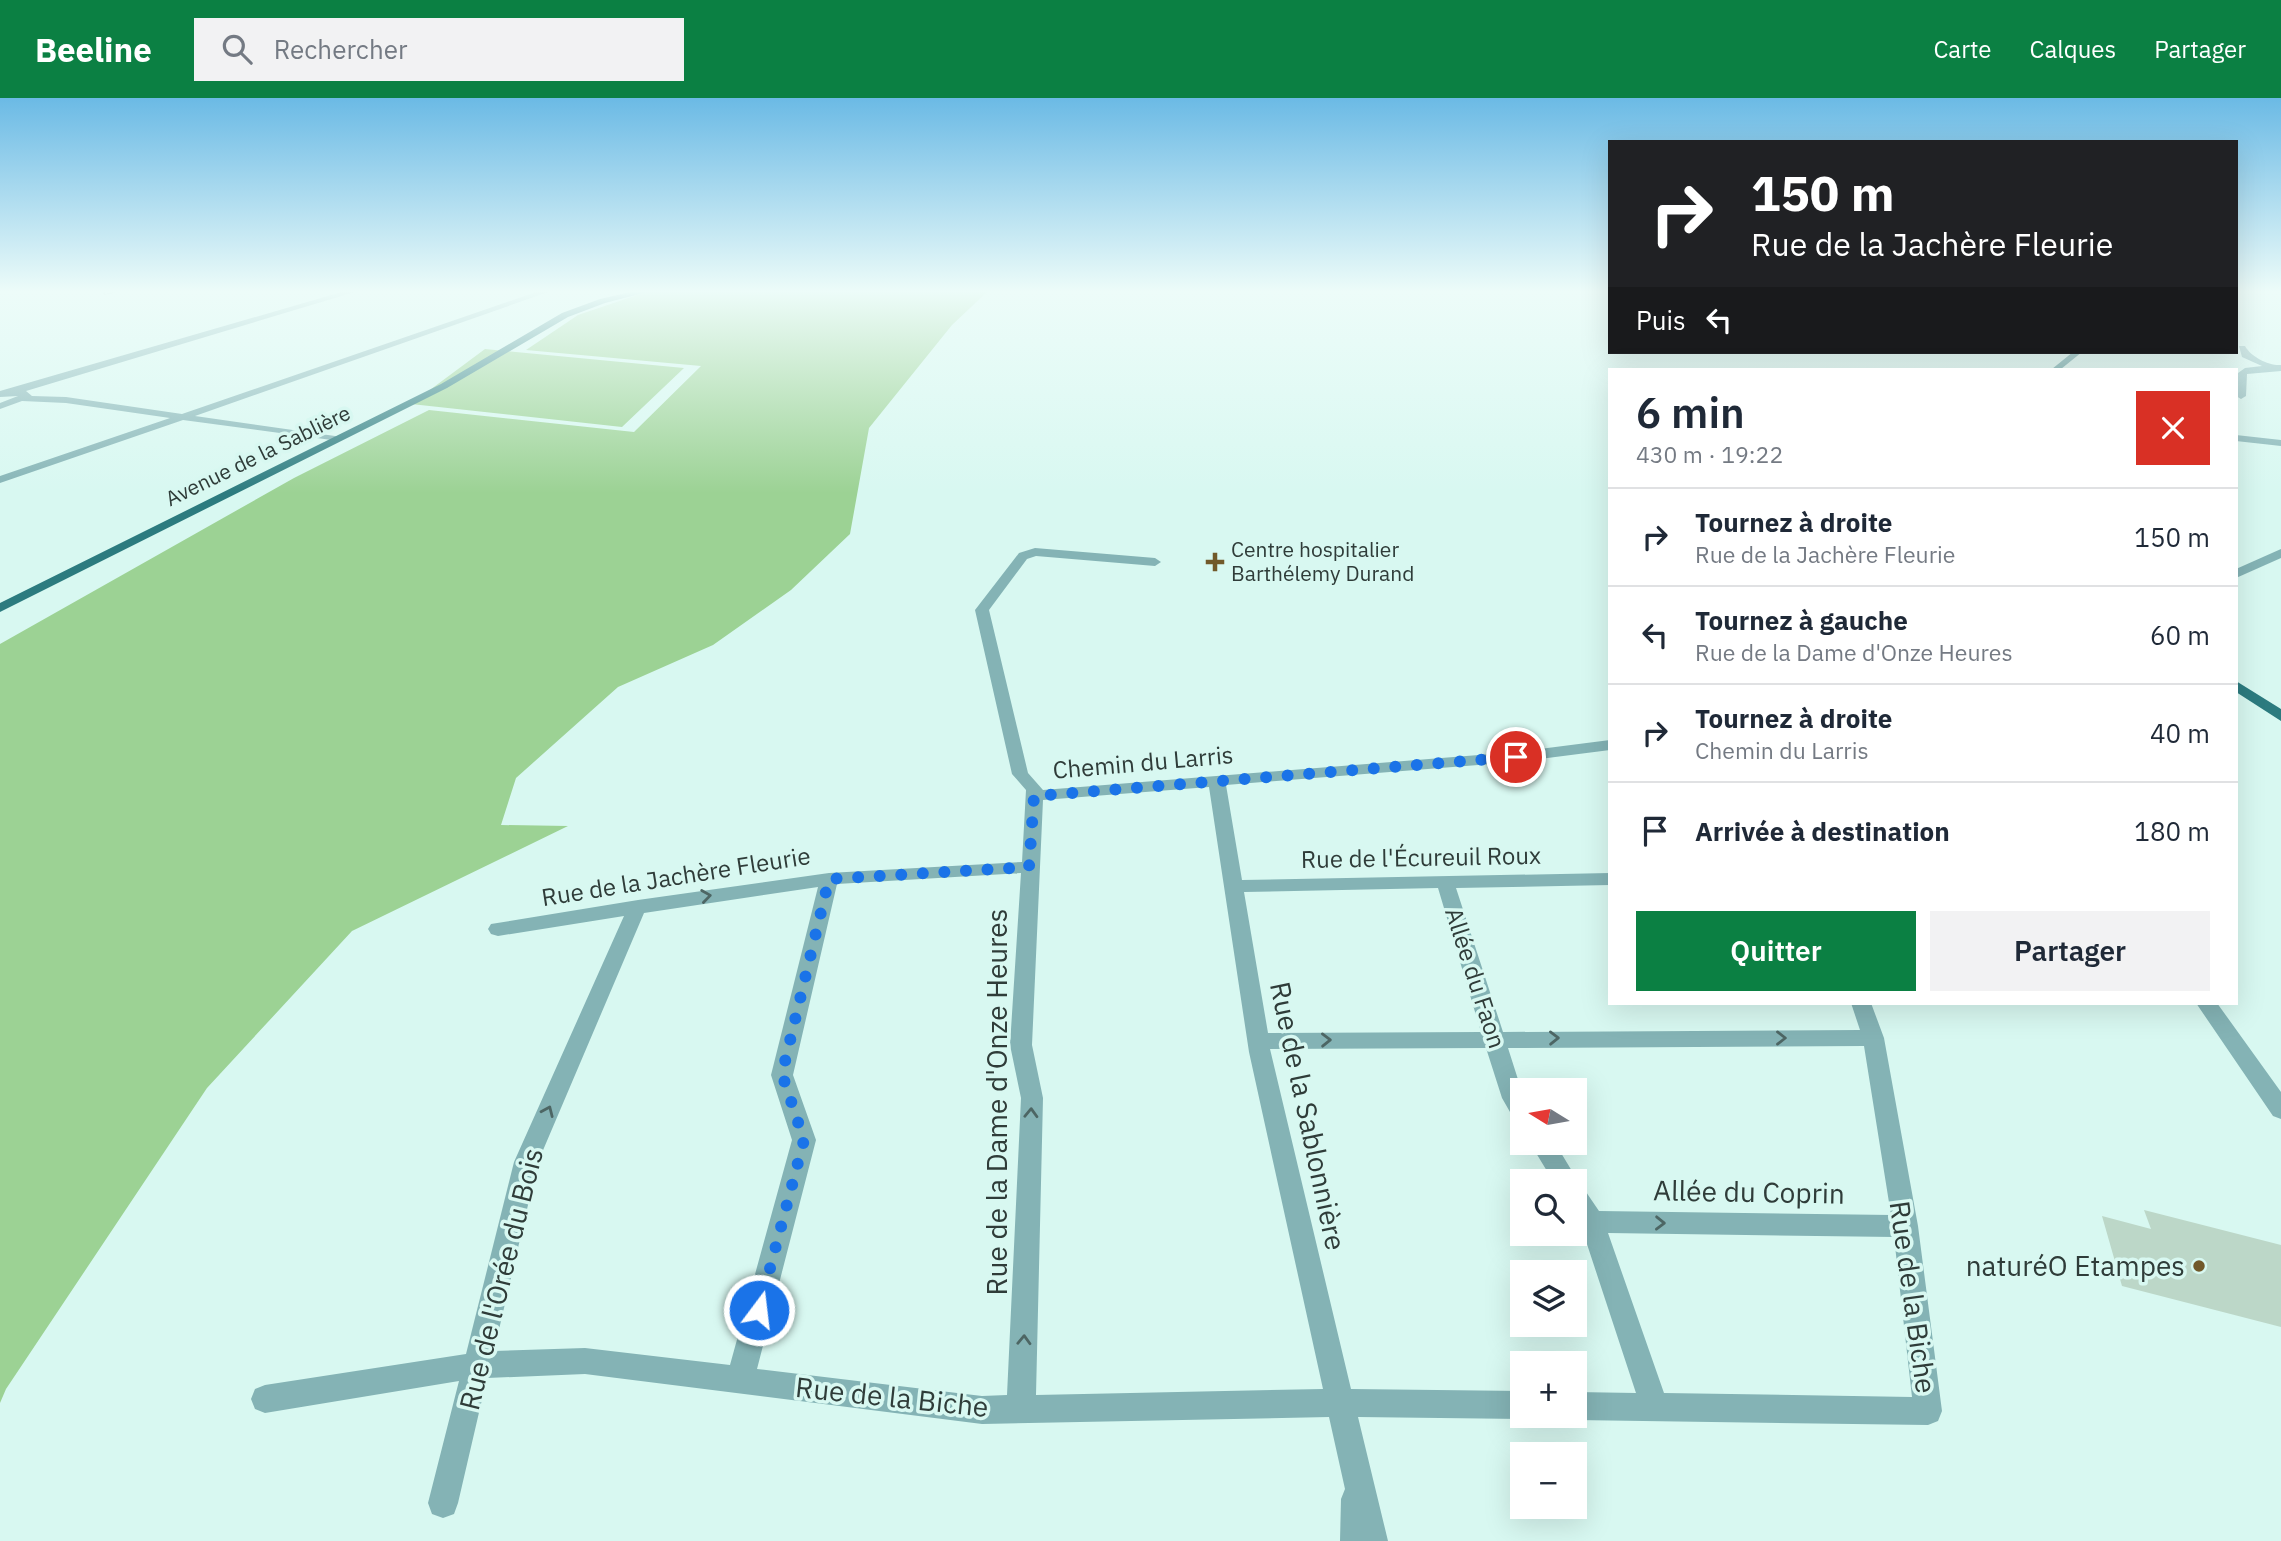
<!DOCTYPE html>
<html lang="fr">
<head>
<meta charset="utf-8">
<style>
  body { margin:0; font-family:"IBM Plex Sans",sans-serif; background:#f2f2f3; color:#1f2937; height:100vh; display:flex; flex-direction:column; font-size:26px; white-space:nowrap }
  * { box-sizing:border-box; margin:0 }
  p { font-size:23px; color:#747a83 }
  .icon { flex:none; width:38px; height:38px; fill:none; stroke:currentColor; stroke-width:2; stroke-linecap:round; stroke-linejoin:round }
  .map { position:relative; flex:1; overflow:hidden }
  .side { position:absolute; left:1608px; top:270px; width:630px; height:637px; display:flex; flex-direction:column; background:#fff; border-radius:0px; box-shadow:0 7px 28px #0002 }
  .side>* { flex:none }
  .banner { position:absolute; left:1608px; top:42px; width:630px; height:214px; border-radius:0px; box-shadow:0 7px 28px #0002; background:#202124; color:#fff; overflow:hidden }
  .needle { width:46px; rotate:281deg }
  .tools { position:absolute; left:1510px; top:980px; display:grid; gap:14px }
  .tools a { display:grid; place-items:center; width:77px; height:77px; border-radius:0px; background:#fff; box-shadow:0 7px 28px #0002; font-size:35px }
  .pin { position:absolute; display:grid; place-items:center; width:60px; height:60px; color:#fff; margin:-30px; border:4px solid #fff; border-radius:50%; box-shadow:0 2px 7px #0007 }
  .me { position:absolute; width:77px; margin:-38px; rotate:15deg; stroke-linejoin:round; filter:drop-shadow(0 0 5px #0008) }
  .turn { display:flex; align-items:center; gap:24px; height:147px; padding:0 28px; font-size:32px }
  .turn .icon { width:91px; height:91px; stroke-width:2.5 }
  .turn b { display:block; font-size:49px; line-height:60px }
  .then { display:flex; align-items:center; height:66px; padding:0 28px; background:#0003; gap:14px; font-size:26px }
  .round { display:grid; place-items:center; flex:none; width:74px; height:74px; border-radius:0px; background:#f2f2f3 }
  .headline { display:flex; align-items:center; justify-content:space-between; height:119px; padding:0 28px }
  h1 { font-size:42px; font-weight:600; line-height:52px }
  .cta { display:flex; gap:14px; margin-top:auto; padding:14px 28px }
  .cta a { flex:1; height:80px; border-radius:0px; background:#0b8043; color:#fff; font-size:28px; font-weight:600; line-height:80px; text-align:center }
  .cta a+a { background:#f2f2f3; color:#1f2937 }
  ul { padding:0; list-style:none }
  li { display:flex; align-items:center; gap:21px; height:98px; padding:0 28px; border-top:2px solid #e0e1e3 }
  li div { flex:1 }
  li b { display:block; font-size:26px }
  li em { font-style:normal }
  header { display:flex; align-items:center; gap:42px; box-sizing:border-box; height:98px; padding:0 35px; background:#0b8043; color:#fff }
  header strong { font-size:33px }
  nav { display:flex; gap:38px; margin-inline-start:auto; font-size:24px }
  .search { width:490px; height:63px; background:#f2f2f3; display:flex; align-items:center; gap:18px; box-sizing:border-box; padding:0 24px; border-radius:0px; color:#747a83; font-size:26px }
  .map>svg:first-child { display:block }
  .green { fill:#9cd294 }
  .building { fill:#bcd7c8 }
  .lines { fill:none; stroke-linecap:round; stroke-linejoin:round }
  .minor { fill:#84b3b5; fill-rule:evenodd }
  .major { fill:#2c7b7f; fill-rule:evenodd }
  .rail-casing { stroke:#5f726e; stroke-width:3.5 }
  .rail { stroke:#d8f8f1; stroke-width:2.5; stroke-dasharray:8; stroke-linecap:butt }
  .oneway { stroke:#4d6664 }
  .route { stroke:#1a73e8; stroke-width:12; stroke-dasharray:0 21.6 }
  .poi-dot { fill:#71592a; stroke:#d8f8f1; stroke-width:2.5 }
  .labels { text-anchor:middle; stroke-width:7; stroke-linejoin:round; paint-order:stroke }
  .far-street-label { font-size:21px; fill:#2f3c39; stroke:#d8f8f1 }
  .far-poi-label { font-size:21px; fill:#2f3c39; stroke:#d8f8f1; text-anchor:start }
  .street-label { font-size:24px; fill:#2f3c39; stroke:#d8f8f1 }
  .near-street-label { font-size:28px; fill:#2f3c39; stroke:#d8f8f1 }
  .near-poi-label { font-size:28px; fill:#2f3c39; stroke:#d8f8f1; text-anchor:end }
</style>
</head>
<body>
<header>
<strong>Beeline</strong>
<div class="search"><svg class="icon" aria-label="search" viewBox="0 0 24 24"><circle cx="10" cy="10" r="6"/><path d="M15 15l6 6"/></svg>Rechercher</div>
<nav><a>Carte</a><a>Calques</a><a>Partager</a></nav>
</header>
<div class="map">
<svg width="2281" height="1443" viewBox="0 0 2281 1443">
  <rect width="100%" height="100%" fill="#d8f8f1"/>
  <path class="green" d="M649,193H988L952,227L869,330L850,436L791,492L713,547L618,589L516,680L501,727L568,728L352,833L207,990L6,1291L0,1305V546L294,380L429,312L634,334L701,268L526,252L578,217Z
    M485,251L684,270L622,329L411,306Z"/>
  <path class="building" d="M2144,1112L2281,1147V1229L2122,1188L2102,1118L2151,1131Z"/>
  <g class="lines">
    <path class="minor" d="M345,193H358L26,293L32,298L66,299L182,316L539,193H551L195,318L335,338L339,339V343L183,322L0,385V378L170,320L66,305L22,303L0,311V305L18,298L0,299V293Z
      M2239,248H2245C2251,259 2269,268 2281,267V273L2247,276L2246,298L2241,301L2236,298L2238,275L2245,270L2262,268L2242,259Z
      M2236,337L2281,342V348L2236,343Z
      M1035,450L1155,460L1161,464L1155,468L1036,458L1027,461L989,512L1028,675L1043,692L1516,654L1610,642V652L1516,664L1226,687L1242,782L1610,775V787L1456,790L1503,934L1860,932L1851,905H1871L1884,940L1918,1128L1942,1313L1938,1323L1928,1327L1575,1322L1565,1318H1575V1294L1636,1295L1581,1128L1575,1119V1083H1553L1530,1045H1555L1578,1083L1576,1088L1584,1091L1599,1113L1891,1117L1864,948L1508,950L1522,994V1024L1514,1021L1502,1000L1486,950L1270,951L1351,1291L1522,1293V1318H1530L1522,1321L1358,1319L1388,1443H1340L1341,1401L1345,1391L1329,1319L982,1326L585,1276L487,1280L458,1405L454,1416L443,1420L432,1416L428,1405L459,1283L265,1315L255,1311L251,1301L255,1291L265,1287L466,1256L514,1064L624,818L498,838L491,836L488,831L491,826L638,802L829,775L1022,764L1026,692L1012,676L975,512L1019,455ZM1209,689L1249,954L1323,1291L1036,1297L1043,1000L1032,947L1043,702ZM1021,775L1010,947L1021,1000L1007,1297L982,1298L757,1271L816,1042L793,977L837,786ZM818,789L771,977L792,1042L730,1267L585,1250L494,1253L538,1064L644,815ZM1438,790L1481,934L1268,935L1244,794ZM1608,1135L1894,1139L1912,1299L1664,1295Z
      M2281,451V460L2236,480V471Z
      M2196,905H2217L2281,994V1021L2273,1018Z"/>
    <path class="major" d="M635,193H651L605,205L568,219L447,290L0,514V505L441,286L562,215L600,201Z
      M2073,254H2082L2061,271H2052Z
      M2236,583L2281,611V623L2236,594Z"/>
    <defs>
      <path id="rail" d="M105,195L113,193"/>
    </defs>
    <use href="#rail" class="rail-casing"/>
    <use href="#rail" class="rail"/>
  </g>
  <defs><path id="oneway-chevron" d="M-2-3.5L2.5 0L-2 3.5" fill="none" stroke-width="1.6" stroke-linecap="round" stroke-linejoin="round" transform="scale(1.75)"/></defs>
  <g class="oneway">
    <use href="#oneway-chevron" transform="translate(706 798) rotate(-8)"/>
    <use href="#oneway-chevron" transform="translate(1554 940) rotate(-1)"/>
    <use href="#oneway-chevron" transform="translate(1781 940)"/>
    <use href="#oneway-chevron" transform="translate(1326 942) rotate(-1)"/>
    <use href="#oneway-chevron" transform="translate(548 1013) rotate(-66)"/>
    <use href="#oneway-chevron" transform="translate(1031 1015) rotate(-88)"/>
    <use href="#oneway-chevron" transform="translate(1660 1125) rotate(1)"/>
    <use href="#oneway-chevron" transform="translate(1024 1242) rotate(-88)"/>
  </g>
  <linearGradient id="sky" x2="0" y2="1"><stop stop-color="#6bbae5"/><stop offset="0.49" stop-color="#edfcf9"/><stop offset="1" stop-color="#edfcf9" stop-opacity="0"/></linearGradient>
  <rect width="2281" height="395" fill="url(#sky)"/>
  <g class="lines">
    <path class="route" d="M759,1212L804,1042L782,976L829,781L1029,769L1034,698L1516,659"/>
  </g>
  <g class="poi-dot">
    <path d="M1211.5 453.5h7v7h7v7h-7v7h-7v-7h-7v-7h7z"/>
    <circle cx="2199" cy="1168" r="7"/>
  </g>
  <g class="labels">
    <g class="far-street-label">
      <text transform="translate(258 358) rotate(-26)" y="7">Avenue de la Sablière</text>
    </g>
    <g class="far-poi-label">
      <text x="1231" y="459">Centre hospitalier<tspan x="1231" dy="24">Barthélemy Durand</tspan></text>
    </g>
    <g class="street-label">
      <text transform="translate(1143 665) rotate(-5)" y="8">Chemin du Larris</text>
      <text transform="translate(1421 760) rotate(-1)" y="8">Rue de l'Écureuil Roux</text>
      <text transform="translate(676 779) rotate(-9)" y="8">Rue de la Jachère Fleurie</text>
      <text transform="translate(1475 880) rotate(72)" y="8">Allée du Faon</text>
    </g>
    <g class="near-street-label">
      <text transform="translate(997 1004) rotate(-90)" y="10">Rue de la Dame d'Onze Heures</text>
      <text transform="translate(1308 1018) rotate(78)" y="10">Rue de la Sablonnière</text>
      <text transform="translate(1749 1094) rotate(1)" y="10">Allée du Coprin</text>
      <text transform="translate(501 1181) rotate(-76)" y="10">Rue de l'Orée du Bois</text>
      <text transform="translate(1913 1199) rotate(82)" y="10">Rue de la Biche</text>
      <text transform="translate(892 1299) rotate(6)" y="10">Rue de la Biche</text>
    </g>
    <g class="near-poi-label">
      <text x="2185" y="1178">naturéO Etampes</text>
    </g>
  </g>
</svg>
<div class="tools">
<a><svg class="needle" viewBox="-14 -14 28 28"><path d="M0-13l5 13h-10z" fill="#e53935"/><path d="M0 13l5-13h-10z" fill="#747a83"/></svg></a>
<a><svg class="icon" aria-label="search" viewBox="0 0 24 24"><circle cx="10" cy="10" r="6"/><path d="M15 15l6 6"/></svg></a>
<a><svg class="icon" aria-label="layers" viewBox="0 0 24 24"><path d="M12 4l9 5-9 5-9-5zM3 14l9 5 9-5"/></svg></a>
<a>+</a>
<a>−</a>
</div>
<div class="pin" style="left:1516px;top:659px;background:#d93025"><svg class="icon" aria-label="arrive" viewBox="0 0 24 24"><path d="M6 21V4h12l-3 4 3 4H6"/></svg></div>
<svg class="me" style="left:759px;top:1212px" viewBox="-20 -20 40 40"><circle r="17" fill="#1a73e8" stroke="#fff" stroke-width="3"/><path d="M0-11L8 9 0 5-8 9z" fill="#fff"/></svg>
<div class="banner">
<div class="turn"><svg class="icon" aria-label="right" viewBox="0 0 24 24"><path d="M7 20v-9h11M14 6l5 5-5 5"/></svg><div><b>150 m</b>Rue de la Jachère Fleurie</div></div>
<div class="then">Puis<svg class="icon" aria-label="left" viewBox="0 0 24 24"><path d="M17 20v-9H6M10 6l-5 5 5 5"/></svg></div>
</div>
<section class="side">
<div class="headline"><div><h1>6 min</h1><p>430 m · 19:22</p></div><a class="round" style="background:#d93025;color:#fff"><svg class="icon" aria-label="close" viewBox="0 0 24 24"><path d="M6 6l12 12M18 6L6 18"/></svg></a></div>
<ul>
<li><svg class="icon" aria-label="right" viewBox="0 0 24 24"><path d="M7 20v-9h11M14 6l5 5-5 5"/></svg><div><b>Tournez à droite</b><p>Rue de la Jachère Fleurie</p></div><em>150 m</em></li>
<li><svg class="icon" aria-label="left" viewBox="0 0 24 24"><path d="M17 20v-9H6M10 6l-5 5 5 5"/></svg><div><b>Tournez à gauche</b><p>Rue de la Dame d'Onze Heures</p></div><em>60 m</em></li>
<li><svg class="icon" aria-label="right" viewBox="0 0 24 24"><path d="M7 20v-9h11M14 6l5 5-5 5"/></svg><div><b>Tournez à droite</b><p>Chemin du Larris</p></div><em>40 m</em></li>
<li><svg class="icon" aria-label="arrive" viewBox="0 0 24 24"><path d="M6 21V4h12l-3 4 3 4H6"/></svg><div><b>Arrivée à destination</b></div><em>180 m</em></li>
</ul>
<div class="cta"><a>Quitter</a><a>Partager</a></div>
</section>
</div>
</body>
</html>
